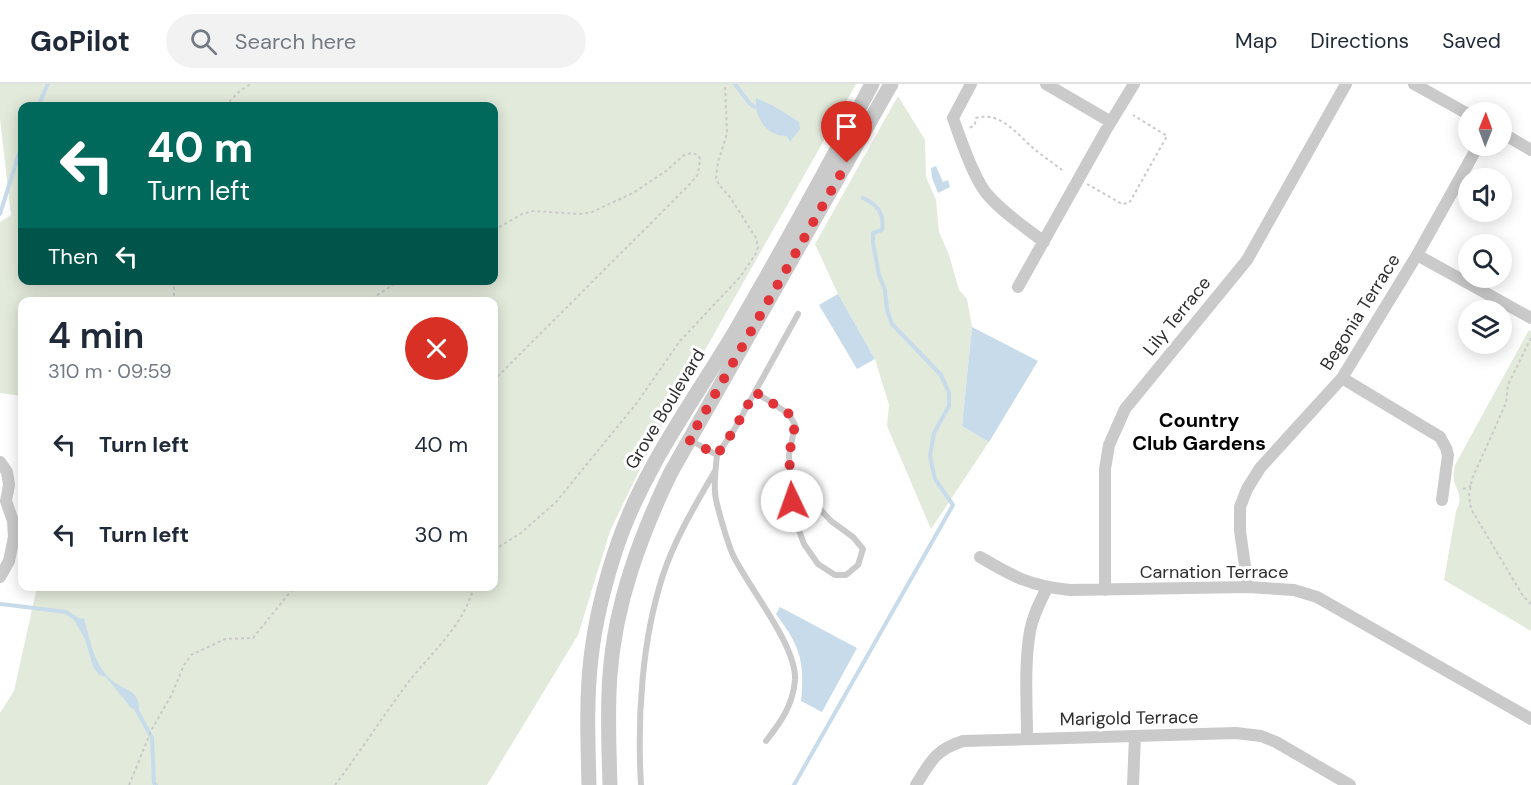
<!DOCTYPE html>
<html lang="en">
<head>
<meta charset="utf-8">
<style>
  body { margin:0; font-family:"DM Sans",sans-serif; background:#f2f2f3; color:#1f2937; height:100vh; display:flex; flex-direction:column; font-size:22px; white-space:nowrap }
  * { box-sizing:border-box; margin:0 }
  p { font-size:20px; color:#747a83 }
  .icon { flex:none; width:33px; height:33px; fill:none; stroke:currentColor; stroke-width:2; stroke-linecap:round; stroke-linejoin:round }
  .map { position:relative; flex:1; overflow:hidden }
  .drawer { position:absolute; left:18px; top:213px; width:480px; height:294px; display:flex; flex-direction:column; background:#fff; border-radius:12px; box-shadow:0 3px 15px #0003 }
  .drawer>* { flex:none }
  .hud { position:absolute; left:18px; top:18px; width:480px; height:183px; border-radius:12px; box-shadow:0 3px 15px #0003; background:#00695c; color:#fff; overflow:hidden }
  .needle { width:39px; rotate:1deg }
  .controls { position:absolute; left:1458px; top:18px; display:grid; gap:12px }
  .controls a { display:grid; place-items:center; width:54px; height:54px; border-radius:50%; background:#fff; box-shadow:0 3px 15px #0003; font-size:30px }
  .pin { position:absolute; display:grid; place-items:center; width:51px; height:51px; color:#fff; margin:-62px -26px; border-radius:50% 50% 50% 0; rotate:-45deg; box-shadow:0 0 6px #0007 }
  .pin .icon { rotate:45deg }
  .me { position:absolute; width:66px; margin:-33px; rotate:357deg; stroke-linejoin:round; filter:drop-shadow(0 0 4px #0008) }
  .turn { display:flex; align-items:center; gap:21px; height:126px; padding:0 30px; font-size:27px }
  .turn .icon { width:78px; height:78px; stroke-width:2.5 }
  .turn b { display:block; font-size:42px; line-height:51px }
  .then { display:flex; align-items:center; height:57px; padding:0 30px; background:#0003; gap:12px; font-size:22px }
  .round { display:grid; place-items:center; flex:none; width:63px; height:63px; border-radius:32px; background:#f2f2f3 }
  .overview { display:flex; align-items:center; justify-content:space-between; height:102px; padding:0 30px }
  h1 { font-size:36px; font-weight:600; line-height:45px }
  ul { padding:0; list-style:none }
  li { display:flex; align-items:center; gap:18px; height:90px; padding:0 30px }
  li div { flex:1 }
  li b { display:block; font-size:22px }
  li em { font-style:normal }
  header { display:flex; align-items:center; gap:36px; box-sizing:border-box; height:84px; padding:0 30px; background:#fff; border-bottom:2px solid #e0e1e3 }
  header strong { font-size:28px }
  nav { display:flex; gap:33px; margin-inline-start:auto; font-size:21px }
  .search { width:420px; height:54px; background:#f2f2f3; display:flex; align-items:center; gap:15px; box-sizing:border-box; padding:0 21px; border-radius:33px; color:#747a83; font-size:22px }
  .map>svg:first-child { display:block }
  .green { fill:#e2eadb; fill-rule:evenodd }
  .water { fill:#c7dbea }
  .lines { fill:none; stroke-linecap:round; stroke-linejoin:round }
  .stream { stroke:#c7dbea; stroke-width:4 }
  .path { stroke:#cacaca; stroke-width:2; stroke-dasharray:3 3; stroke-linecap:butt }
  .service { stroke:#cacaca; stroke-width:6 }
  .minor { stroke:#cacaca; stroke-width:12 }
  .tertiary { stroke:#cacaca; stroke-width:15 }
  .route { stroke:#e03338; stroke-width:10; stroke-dasharray:0 18 }
  .labels { text-anchor:middle; stroke-width:6; stroke-linejoin:round; paint-order:stroke }
  .street-label { font-size:18px; fill:#2d2d2d; stroke:#fff }
  .neighbourhood-label { font-size:20px; font-weight:bold; fill:#000; stroke:#fff }
</style>
</head>
<body>
<header>
<strong>GoPilot</strong>
<div class="search"><svg class="icon" aria-label="search" viewBox="0 0 24 24"><circle cx="10" cy="10" r="6"/><path d="M15 15l6 6"/></svg>Search here</div>
<nav><a>Map</a><a>Directions</a><a>Saved</a></nav>
</header>
<div class="map">
<svg width="1531" height="701" viewBox="0 0 1531 701">
  <rect width="100%" height="100%" fill="#fff"/>
  <path class="green" d="M0,0H856L655,354L610,447L578,551L487,701H0V629L14,607L37,503L494,502V218H22V312L0,309V138L11,131L0,35ZM22,22H494V196H22Z
    M898,12L925,56L926,93L936,116L939,148L949,171L959,206L967,215L972,243L962,342L989,358L931,445L887,342L889,321L875,275L838,210L815,160Z
    M1529,246L1531,247V547L1444,496L1456,427C1463,414 1458,409 1454,397C1453,392 1454,386 1455,381Z"/>
  <path class="water" d="M756,14L774,22L799,38L800,45L790,58L787,52C766,52 754,33 756,14Z
    M936,82L943,98L948,96L950,103L938,109L932,94L931,84Z
    M838,210L875,275L857,285L819,221Z
    M972,243L1038,277L989,358L962,342Z
    M780,523L857,564L822,628L801,617C805,577 800,562 776,530Z
    M84,534C90,556 94,582 113,597C126,608 139,605 139,626L131,624L106,593L99,591L93,583L85,555L74,536Z"/>
  <g class="lines">
    <path class="stream" d="M735,0L750,20L759,25
      M38,22L48,0
      M0,130L22,60
      M1,520L66,528L81,538
      M135,623L152,654L154,699L156,701
      M794,701L953,421L935,395L930,372L934,349L949,322V309L941,291L892,240L887,226L885,206L879,191L873,159V149L882,146C885,130 877,120 863,114"/>
    <path class="path" d="M225,22L241,6L251,0
      M970,44L975,40L976,34C1000,27 1016,49 1032,63C1041,71 1052,78 1062,86
      M1087,100L1122,120L1129,119L1131,116L1167,52L1133,31
      M494,146L522,130L533,127L580,130L592,128L633,109L666,87L684,71L692,69L698,71L700,75L698,90L691,99L494,296
      M174,218V196
      M367,218L400,196
      M1531,254L1508,301L1506,319L1472,395L1469,411L1471,425L1523,512L1531,520
      M1463,405L1471,402
      M494,466L521,449L556,418L636,320L680,257L740,193L755,171L758,163L756,154L730,113L719,101L716,94L718,78L727,50L725,0
      M129,701L152,645L172,610L184,581L191,571L225,555L253,554L295,502
      M335,701C361,667 384,630 410,596C434,566 464,541 474,502"/>
    <path class="service" d="M755,308L789,330L795,341L789,371L792,417L797,441L804,460L818,480L835,491H846L858,481L863,465L853,453L831,437L792,395
      M690,356L717,371C716,383 714,395 715,408C715,418 728,459 732,469C747,502 797,561 795,596C793,621 781,638 766,657
      M717,371L734,346L798,230
      M641,701C637,634 642,555 663,491C675,454 696,420 715,387"/>
    <path class="minor" d="M971,0L953,34C960,54 974,95 987,110C1003,129 1025,143 1044,158
      M1046,0L1111,38
      M1414,0L1468,30
      M1502,49L1531,66
      M1417,171L1531,234
      M1018,203L1106,46L1134,0
      M1342,294L1440,353L1446,364L1448,371L1442,416
      M0,378L7,388L9,401L6,417L13,437L14,453L9,477L0,493
      M980,473C1014,493 1030,502 1070,506L1248,503L1294,506L1317,513L1531,635
      M1248,503L1240,447V423L1247,405L1260,384L1342,294L1417,171L1478,62
      M1105,506V385L1109,361L1125,325L1247,176L1346,0
      M1027,654C1027,619 1024,582 1030,547C1033,531 1040,518 1047,504
      M916,701C931,677 935,666 963,657L1236,649L1261,652L1276,658L1350,701
      M1133,701L1135,652"/>
    <path class="tertiary" d="M589,701C588,659 586,616 591,574C595,538 604,502 615,468C641,387 693,318 736,246C783,165 828,83 872,0
      M610,701C609,664 607,627 610,591C615,520 640,453 670,390L891,0"/>
  </g>
  <g class="lines">
    <path class="route" d="M792,417L789,371L795,341L789,330L755,308L734,346L717,371L689,356L847,79"/>
  </g>
  <g class="labels">
    <g class="street-label">
      <text transform="translate(1360 228) rotate(-58)" y="6">Begonia Terrace</text>
      <text transform="translate(1177 232) rotate(-51)" y="6">Lily Terrace</text>
      <text transform="translate(665 325) rotate(-59)" y="6">Grove Boulevard</text>
      <text x="1214" y="494">Carnation Terrace</text>
      <text transform="translate(1129 634) rotate(-1)" y="6">Marigold Terrace</text>
    </g>
    <g class="neighbourhood-label">
      <text x="1199" y="343">Country<tspan x="1199" dy="23">Club Gardens</tspan></text>
    </g>
  </g>
</svg>
<div class="controls">
<a><svg class="needle" viewBox="-14 -14 28 28"><path d="M0-13l5 13h-10z" fill="#e53935"/><path d="M0 13l5-13h-10z" fill="#747a83"/></svg></a>
<a><svg class="icon" aria-label="sound" viewBox="0 0 24 24"><path d="M4 9h4l5-4v14l-5-4H4zM17 9q2 3 0 6"/></svg></a>
<a><svg class="icon" aria-label="search" viewBox="0 0 24 24"><circle cx="10" cy="10" r="6"/><path d="M15 15l6 6"/></svg></a>
<a><svg class="icon" aria-label="layers" viewBox="0 0 24 24"><path d="M12 4l9 5-9 5-9-5zM3 14l9 5 9-5"/></svg></a>
</div>
<div class="pin" style="left:847px;top:79px;background:#d93025"><svg class="icon" aria-label="arrive" viewBox="0 0 24 24"><path d="M6 21V4h12l-3 4 3 4H6"/></svg></div>
<svg class="me" style="left:792px;top:417px" viewBox="-20 -20 40 40"><circle r="19" fill="#fff"/><path d="M0-13L10 11 0 6-10 11z" fill="#e03338"/></svg>
<div class="hud">
<div class="turn"><svg class="icon" aria-label="left" viewBox="0 0 24 24"><path d="M17 20v-9H6M10 6l-5 5 5 5"/></svg><div><b>40 m</b>Turn left</div></div>
<div class="then">Then<svg class="icon" aria-label="left" viewBox="0 0 24 24"><path d="M17 20v-9H6M10 6l-5 5 5 5"/></svg></div>
</div>
<section class="drawer">
<div class="overview"><div><h1>4 min</h1><p>310 m · 09:59</p></div><a class="round" style="background:#d93025;color:#fff"><svg class="icon" aria-label="close" viewBox="0 0 24 24"><path d="M6 6l12 12M18 6L6 18"/></svg></a></div>
<ul>
<li><svg class="icon" aria-label="left" viewBox="0 0 24 24"><path d="M17 20v-9H6M10 6l-5 5 5 5"/></svg><div><b>Turn left</b></div><em>40 m</em></li>
<li><svg class="icon" aria-label="left" viewBox="0 0 24 24"><path d="M17 20v-9H6M10 6l-5 5 5 5"/></svg><div><b>Turn left</b></div><em>30 m</em></li>
</ul>
</section>
</div>
</body>
</html>
